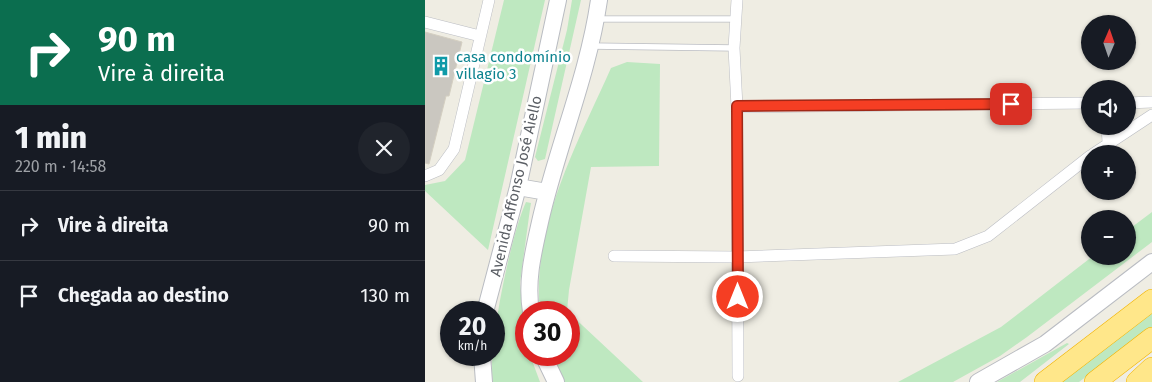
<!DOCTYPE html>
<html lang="pt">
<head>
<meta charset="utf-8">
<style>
  body { margin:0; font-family:"Fira Sans",sans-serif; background:#20242c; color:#f1f3f6; height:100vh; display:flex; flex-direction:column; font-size:19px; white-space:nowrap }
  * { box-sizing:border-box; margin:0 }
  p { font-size:16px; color:#9ea1a6 }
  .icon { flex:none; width:28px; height:28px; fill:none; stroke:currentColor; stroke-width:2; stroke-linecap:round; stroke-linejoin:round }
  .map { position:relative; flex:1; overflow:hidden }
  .panel { display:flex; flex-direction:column; background:#171b24; width:425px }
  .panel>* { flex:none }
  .guide { background:#0b6e4f; color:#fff; overflow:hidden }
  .needle { width:32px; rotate:2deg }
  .tools { position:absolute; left:656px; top:15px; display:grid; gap:10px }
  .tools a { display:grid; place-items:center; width:55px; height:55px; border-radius:50%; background:#171b24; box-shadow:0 1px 4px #0004; font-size:25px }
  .speed { position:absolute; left:15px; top:301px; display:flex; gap:10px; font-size:25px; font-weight:700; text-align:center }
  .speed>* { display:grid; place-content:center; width:65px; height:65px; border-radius:50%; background:#171b24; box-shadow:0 1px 4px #0004; line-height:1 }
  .speed small { font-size:12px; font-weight:400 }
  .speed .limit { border:8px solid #d22; background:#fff; color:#111 }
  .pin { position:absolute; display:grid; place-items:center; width:42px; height:42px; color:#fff; margin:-21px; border-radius:10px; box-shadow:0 2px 8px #0006 }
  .me { position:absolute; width:55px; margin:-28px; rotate:0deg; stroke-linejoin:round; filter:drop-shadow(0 0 4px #0008) }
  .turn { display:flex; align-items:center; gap:18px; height:105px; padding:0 15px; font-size:22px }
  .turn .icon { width:65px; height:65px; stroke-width:2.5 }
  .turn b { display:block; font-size:35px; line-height:42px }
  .round { display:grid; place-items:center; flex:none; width:52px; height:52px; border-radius:26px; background:#20242c }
  .summary { display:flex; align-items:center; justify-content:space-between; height:85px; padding:0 15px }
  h1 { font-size:30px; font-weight:800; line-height:38px }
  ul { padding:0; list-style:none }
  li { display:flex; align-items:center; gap:15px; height:70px; padding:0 15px; border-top:1px solid #363941 }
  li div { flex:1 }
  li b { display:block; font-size:19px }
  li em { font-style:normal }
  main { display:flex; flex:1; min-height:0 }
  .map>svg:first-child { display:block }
  .green { fill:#bee8c0 }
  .building { fill:#cac7c0; stroke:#d4cfc1 }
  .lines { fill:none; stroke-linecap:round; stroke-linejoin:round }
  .lane-casing { stroke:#bbbdc3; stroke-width:7 }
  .street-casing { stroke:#bbbdc3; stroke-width:12 }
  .secondary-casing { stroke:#b9bcc2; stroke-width:18 }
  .highway-casing { stroke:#f2b300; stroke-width:22 }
  .lane { stroke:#fff; stroke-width:5.5 }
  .street { stroke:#fff; stroke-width:11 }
  .secondary { stroke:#fff; stroke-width:16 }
  .highway { stroke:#ffe78a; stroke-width:21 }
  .route-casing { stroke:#9f2817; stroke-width:12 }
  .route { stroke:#f53e23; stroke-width:9 }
  .labels { text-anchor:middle; stroke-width:5; stroke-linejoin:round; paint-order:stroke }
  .culture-label { font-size:15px; fill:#0d838f; stroke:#fff; text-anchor:start }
  .street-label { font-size:15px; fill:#5b5f65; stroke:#fff }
</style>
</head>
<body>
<main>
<section class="panel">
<div class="guide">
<div class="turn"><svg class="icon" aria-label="right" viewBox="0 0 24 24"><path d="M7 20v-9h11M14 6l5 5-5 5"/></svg><div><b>90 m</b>Vire à direita</div></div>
</div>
<div class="summary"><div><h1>1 min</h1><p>220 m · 14:58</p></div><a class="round"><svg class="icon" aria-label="close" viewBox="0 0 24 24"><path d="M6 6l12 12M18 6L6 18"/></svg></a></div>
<ul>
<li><svg class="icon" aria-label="right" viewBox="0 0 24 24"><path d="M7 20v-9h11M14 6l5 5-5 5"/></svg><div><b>Vire à direita</b></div><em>90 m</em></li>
<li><svg class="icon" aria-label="arrive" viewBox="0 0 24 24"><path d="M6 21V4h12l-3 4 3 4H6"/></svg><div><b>Chegada ao destino</b></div><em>130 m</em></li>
</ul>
</section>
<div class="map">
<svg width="727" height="382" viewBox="0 0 727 382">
  <rect width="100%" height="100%" fill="#efede3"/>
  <path class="green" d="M79,0H120L63,250L0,191V185L20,181L40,160Z
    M147,0H156L120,159L113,161L110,157L142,30Z
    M202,62L235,64L234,166L166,167L144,290L142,311L218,382H137L126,355H144V312H115C106,227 152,144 186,68Z
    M101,202L106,203L105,209L95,283L101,355H105L115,382H68C62,350 86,234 101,202Z
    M727,212V242L602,337L575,356L528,382H473L576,327L668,256H702L703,230Z
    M727,311V327L654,382H633Z
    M642,343L644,344L595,382H572Z"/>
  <path class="building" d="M0,32L37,42L24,96H21L4,164L0,163Z"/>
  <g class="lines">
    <defs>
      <path id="lane" d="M173,19H311
        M166,46L309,48"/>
      <path id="street" d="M312,0L309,48L312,107L313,376
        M0,22L55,36
        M702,103L727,102
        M312,107L665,103
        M682,126L683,142
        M668,154L727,115
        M0,176L14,170L29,149L64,0
        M189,256L312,257L530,249L563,236L665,156"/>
      <path id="secondary" d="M93,187L122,192
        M60,312L93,187L133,0
        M106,312C101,281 108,253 115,222C132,147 163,76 174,0
        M57,355L59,382
        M118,355L131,382
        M553,382L620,344L727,262"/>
      <path id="highway" d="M620,382L727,300
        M670,382L727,338
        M712,382L727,368"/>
    </defs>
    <use href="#lane" class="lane-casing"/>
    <use href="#street" class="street-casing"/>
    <use href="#secondary" class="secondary-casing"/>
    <use href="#highway" class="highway-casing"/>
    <use href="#lane" class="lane"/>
    <use href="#street" class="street"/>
    <use href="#secondary" class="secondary"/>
    <use href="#highway" class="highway"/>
  </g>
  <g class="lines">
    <defs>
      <path id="route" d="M313,297L312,106L586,104"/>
    </defs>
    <use href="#route" class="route-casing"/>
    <use href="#route" class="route"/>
  </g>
  <defs>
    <symbol id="building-bare" viewBox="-9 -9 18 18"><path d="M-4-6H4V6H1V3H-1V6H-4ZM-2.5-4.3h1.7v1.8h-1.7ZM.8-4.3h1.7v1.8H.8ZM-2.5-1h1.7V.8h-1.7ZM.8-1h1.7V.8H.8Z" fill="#0f9aa8" stroke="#fff" stroke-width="2.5" paint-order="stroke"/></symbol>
  </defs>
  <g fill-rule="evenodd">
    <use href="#building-bare" x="2" y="52" width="28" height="28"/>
  </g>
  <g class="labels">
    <g class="culture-label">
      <text x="31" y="62">casa condomínio<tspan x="31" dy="17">villagio 3</tspan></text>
    </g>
    <g class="street-label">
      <text transform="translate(91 186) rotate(-77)" y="5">Avenida Affonso José Aiello</text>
    </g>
  </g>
</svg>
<div class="tools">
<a><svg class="needle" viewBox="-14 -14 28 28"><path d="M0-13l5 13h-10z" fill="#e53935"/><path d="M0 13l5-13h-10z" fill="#9ea1a6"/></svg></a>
<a><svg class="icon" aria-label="sound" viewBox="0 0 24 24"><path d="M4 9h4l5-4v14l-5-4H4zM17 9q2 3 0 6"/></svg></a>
<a>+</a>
<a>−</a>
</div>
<div class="speed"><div>20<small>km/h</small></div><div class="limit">30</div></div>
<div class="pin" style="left:586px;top:104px;background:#d93025"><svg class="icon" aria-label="arrive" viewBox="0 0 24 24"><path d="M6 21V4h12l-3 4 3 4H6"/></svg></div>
<svg class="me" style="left:313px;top:297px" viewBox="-20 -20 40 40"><circle r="17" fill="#f53e23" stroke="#fff" stroke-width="3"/><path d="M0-11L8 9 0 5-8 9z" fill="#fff"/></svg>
</div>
</main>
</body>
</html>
